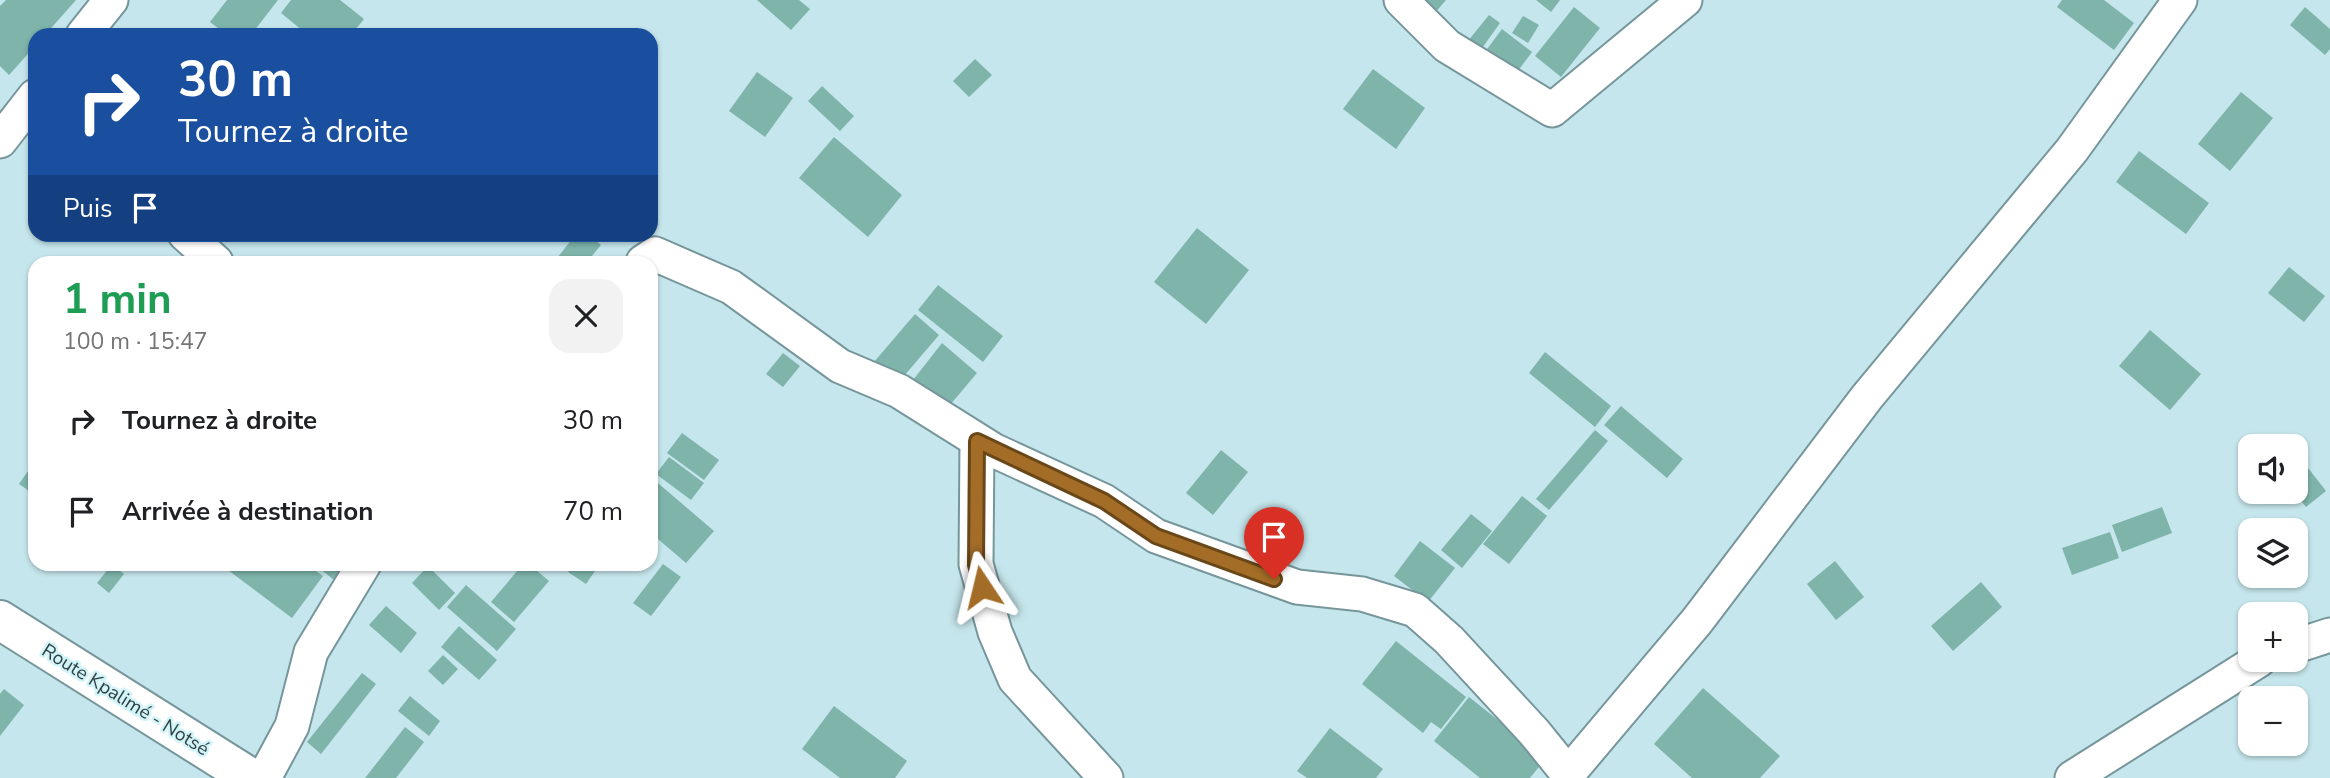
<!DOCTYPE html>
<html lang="fr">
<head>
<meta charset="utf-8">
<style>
  body { margin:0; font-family:"Nunito Sans",sans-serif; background:#f2f2f2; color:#202124; height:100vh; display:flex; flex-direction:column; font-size:26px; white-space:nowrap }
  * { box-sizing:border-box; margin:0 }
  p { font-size:23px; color:#757577 }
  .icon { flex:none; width:38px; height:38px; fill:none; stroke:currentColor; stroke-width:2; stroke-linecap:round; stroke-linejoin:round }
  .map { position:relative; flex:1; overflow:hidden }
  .drawer { position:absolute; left:28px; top:256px; width:630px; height:315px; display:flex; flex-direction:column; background:#fff; border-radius:21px; box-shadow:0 2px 5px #0004 }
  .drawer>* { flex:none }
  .top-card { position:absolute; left:28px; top:28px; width:630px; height:214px; border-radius:21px; box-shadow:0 2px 5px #0004; background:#1a4fa0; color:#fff; overflow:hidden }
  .fabs { position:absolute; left:2238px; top:434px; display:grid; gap:14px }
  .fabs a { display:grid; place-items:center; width:70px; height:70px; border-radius:14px; background:#fff; box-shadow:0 2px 5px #0004; font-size:35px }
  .pin { position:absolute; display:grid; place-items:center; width:60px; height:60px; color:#fff; margin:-72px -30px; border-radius:50% 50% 50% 0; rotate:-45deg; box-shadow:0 0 7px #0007 }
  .pin .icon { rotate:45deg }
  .me { position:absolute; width:77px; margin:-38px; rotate:350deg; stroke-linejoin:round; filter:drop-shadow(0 0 5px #0008) }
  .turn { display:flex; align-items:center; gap:24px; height:147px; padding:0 35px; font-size:32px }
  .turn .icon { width:91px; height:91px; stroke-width:2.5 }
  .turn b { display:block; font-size:49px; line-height:60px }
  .then { display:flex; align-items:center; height:66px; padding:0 35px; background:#0003; gap:14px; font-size:26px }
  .round { display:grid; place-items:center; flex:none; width:74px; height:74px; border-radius:21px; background:#f2f2f2 }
  .headline { display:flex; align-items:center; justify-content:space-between; height:119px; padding:0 35px }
  h1 { font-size:42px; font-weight:700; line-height:52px; color:#1e9e55 }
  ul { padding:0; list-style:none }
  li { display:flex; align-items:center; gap:21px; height:91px; padding:0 35px }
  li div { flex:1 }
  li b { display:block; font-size:26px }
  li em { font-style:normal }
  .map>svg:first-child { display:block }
  .building { fill:#7eb4aa }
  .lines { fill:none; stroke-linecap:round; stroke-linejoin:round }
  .minor-casing { stroke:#76969b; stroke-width:37 }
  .secondary-casing { stroke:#76969b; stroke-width:42 }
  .minor { stroke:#fff; stroke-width:33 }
  .secondary { stroke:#fff; stroke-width:38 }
  .route-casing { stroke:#6a4719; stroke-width:18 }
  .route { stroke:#a36d27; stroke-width:12 }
  .labels { text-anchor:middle; stroke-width:5; stroke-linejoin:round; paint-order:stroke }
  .street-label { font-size:19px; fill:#323f42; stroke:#d1f4f9 }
</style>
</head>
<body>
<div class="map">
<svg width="2330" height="778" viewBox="0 0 2330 778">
  <rect width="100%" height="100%" fill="#c5e6ec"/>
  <path class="building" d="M6,0H76L45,35H35V46L9,75L0,66V6Z
    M227,0H278L251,35H227L210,22Z
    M291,0H340L364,19L351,35H308L281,13Z
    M757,0H799L810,9L791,30Z
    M1417,0H1446L1434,14Z
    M1536,0H1560L1551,12Z
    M2062,0H2104L2134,23L2114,50L2057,7Z
    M1574,7L1600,28L1561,77L1535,56Z
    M2305,7L2330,29V49L2325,55L2290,25Z
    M1489,15L1500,23L1480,51L1468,41Z
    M1523,16L1539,25L1528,43L1512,33Z
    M1502,29L1532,52L1512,79L1482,56Z
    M975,59L992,75L969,97L953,81Z
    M1373,69L1425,108L1396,149L1343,109Z
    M757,72L793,98L765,137L729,111Z
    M822,86L854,116L840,131L808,101Z
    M2241,92L2273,118L2230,171L2198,144Z
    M834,137L902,195L868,237L799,178Z
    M2139,151L2209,203L2186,234L2116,182Z
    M1197,228L1249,270L1206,324L1154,282Z
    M576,234H588L601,245L587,262H554Z
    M2289,267L2325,296L2304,322L2268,293Z
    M938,285L1003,336L983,362L918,310Z
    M915,314L939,335L898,383L874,362Z
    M2150,330L2201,374L2170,410L2119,366Z
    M942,343L977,373L944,412L906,389Z
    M1545,352L1611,406L1595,427L1529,373Z
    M783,353L800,366L783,387L766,374Z
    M1621,406L1683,459L1667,478L1604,425Z
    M1595,430L1608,441L1549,510L1536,499Z
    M682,433L719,460L704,480L667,453Z
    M1221,450L1248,472L1213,515L1186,493Z
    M2298,455L2326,491L2306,507L2294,492Z
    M669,457L704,483L691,500L656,474Z
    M35,461V495L19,484Z
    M652,478L714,531L686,563L651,533Z
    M1522,496L1547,516L1509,564L1483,544Z
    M2162,507L2172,533L2122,552L2112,525Z
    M1471,514L1492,531L1462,568L1441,550Z
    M2110,532L2119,558L2072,575L2062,548Z
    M1420,541L1455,568L1428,602L1394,576Z
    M1835,561L1864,597L1836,620L1807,584Z
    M112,564L124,574L109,593L97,583Z
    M226,564H306L323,576L292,618L224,567Z
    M314,564H349L334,580Z
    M523,564H529L549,581L514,622L491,602Z
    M574,564H600L586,584L568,572Z
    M663,564L681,577L651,616L633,603Z
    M428,566L455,593L439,610L412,583Z
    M1981,582L2002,607L1953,651L1931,626Z
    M466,585L516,629L497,651L447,607Z
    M386,606L417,633L401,653L369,625Z
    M459,626L497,660L479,680L441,647Z
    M1396,641L1466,697L1441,729L1431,722L1423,733L1362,684Z
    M443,655L458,669L443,685L428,671Z
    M362,673L376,684L321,754L307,742Z
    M1703,688L1780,756L1760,778H1692L1654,744Z
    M4,689L24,705L0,736V694Z
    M410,696L440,721L429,736L398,711Z
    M1469,697L1546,758L1530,778H1480L1434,741Z
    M834,706L907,761L895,778H840L802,749Z
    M405,727L424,742L396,778H365Z
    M1330,728L1383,769L1376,778H1307L1297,771Z"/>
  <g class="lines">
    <defs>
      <path id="minor" d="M1401,0L1447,46L1552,110L1685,0
        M83,35L111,0
        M0,141L35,96
        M185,234L216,262
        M643,262L655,254L731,287L840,366L899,391L993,450L1104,501L1156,536L1297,587L1362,594L1415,610L1449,640L1534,732L1568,774L1567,778
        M977,441L976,564L995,632L1015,679L1106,778
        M2296,646L2330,635
        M1568,774L1697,621L1867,397L2072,150L2180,0
        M264,778L292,726L311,652L364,564
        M2072,778L2259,660"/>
      <path id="secondary" d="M0,620L251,778"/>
    </defs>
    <use href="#minor" class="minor-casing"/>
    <use href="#secondary" class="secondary-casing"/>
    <use href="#minor" class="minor"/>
    <use href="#secondary" class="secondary"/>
  </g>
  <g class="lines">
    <defs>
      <path id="route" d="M982,587L976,565L977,441L1104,501L1156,536L1274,579"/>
    </defs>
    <use href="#route" class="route-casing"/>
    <use href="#route" class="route"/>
  </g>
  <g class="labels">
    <g class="street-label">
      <text transform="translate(126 699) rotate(32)" y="7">Route Kpalimé - Notsé</text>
    </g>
  </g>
</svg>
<div class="fabs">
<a><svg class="icon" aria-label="sound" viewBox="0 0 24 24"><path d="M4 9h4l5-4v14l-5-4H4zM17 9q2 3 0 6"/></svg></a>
<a><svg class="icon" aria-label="layers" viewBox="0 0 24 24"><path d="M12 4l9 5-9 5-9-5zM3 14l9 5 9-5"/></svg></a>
<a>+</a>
<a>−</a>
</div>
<div class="pin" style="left:1274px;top:579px;background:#d93025"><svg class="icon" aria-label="arrive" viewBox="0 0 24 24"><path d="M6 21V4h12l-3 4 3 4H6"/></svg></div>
<svg class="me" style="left:982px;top:587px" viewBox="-20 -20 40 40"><path d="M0-17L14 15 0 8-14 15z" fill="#a36d27" stroke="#fff" stroke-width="4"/></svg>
<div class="top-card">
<div class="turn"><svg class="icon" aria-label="right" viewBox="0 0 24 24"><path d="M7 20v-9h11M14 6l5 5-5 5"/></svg><div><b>30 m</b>Tournez à droite</div></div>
<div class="then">Puis<svg class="icon" aria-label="arrive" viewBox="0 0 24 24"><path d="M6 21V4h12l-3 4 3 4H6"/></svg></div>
</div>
<section class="drawer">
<div class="headline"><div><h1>1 min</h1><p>100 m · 15:47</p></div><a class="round"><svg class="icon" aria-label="close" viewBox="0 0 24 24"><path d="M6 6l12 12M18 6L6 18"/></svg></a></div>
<ul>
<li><svg class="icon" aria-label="right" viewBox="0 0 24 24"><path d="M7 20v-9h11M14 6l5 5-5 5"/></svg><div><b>Tournez à droite</b></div><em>30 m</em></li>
<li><svg class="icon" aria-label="arrive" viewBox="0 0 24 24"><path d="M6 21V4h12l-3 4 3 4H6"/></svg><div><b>Arrivée à destination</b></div><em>70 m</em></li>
</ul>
</section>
</div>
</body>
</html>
